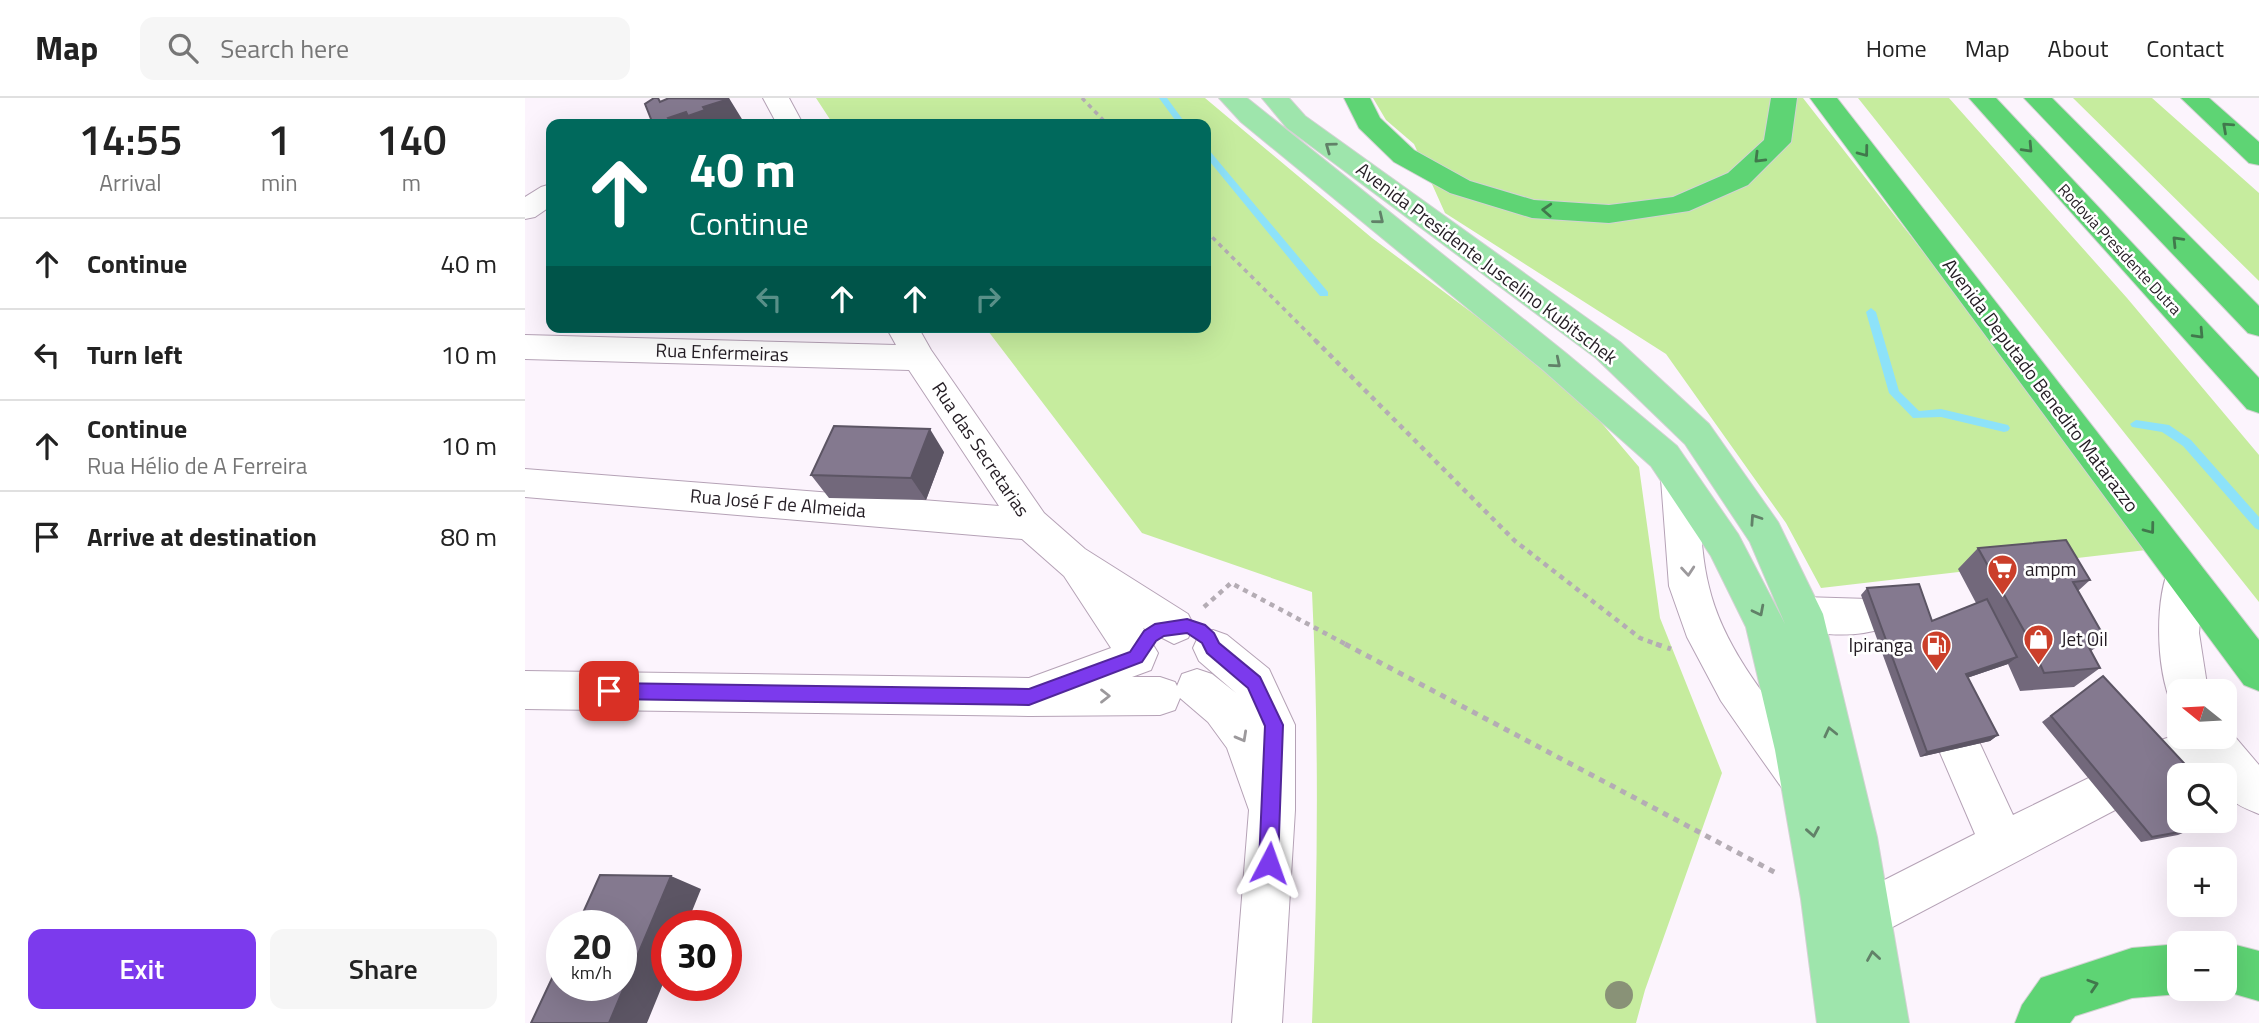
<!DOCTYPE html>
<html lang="en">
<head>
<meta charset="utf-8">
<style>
  body { margin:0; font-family:"Titillium Web",sans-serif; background:#f6f6f6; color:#222; height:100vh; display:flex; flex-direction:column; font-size:26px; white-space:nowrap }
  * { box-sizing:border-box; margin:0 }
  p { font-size:23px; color:#767676 }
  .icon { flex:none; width:38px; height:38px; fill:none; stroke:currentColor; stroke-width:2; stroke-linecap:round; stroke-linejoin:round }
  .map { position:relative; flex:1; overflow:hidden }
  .sheet { display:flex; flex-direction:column; background:#fff; width:525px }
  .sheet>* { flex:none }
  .hud { position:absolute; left:21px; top:21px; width:665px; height:214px; border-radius:14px; box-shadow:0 7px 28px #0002; background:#00695c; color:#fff; overflow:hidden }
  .needle { width:46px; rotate:288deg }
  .fabs { position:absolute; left:1642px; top:581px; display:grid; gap:14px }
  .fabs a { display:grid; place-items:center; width:70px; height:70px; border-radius:14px; background:#fff; box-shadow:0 7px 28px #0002; font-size:35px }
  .speed { position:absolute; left:21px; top:812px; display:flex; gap:14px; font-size:35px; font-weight:700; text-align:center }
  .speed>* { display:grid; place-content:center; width:91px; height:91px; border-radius:50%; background:#fff; box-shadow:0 7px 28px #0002; line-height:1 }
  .speed small { font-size:18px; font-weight:400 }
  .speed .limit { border:10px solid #d22; background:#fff; color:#111 }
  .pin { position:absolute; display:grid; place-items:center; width:60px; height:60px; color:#fff; margin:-30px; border-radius:14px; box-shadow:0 4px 10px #0006 }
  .me { position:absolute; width:77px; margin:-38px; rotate:4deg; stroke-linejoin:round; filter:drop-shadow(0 0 5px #0008) }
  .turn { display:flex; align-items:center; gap:24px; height:147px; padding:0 28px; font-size:32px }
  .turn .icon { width:91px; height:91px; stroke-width:2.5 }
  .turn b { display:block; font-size:49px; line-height:60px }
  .lanes { display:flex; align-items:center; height:66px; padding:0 28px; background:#0003; justify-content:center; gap:35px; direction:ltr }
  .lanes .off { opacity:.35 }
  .eta { display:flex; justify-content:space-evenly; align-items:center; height:119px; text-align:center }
  .eta b { font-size:42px; font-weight:600; line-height:49px }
  .action { display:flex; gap:14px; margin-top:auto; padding:14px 28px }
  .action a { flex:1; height:80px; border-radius:14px; background:#7c3aed; color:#fff; font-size:28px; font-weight:600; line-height:80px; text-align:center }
  .action a+a { background:#f6f6f6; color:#222 }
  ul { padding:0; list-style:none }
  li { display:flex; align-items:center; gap:21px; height:91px; padding:0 28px; border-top:2px solid #e0e0e0 }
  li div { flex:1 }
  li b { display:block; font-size:26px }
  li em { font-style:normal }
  header { display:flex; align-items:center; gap:42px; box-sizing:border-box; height:98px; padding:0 35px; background:#fff; border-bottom:2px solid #e0e0e0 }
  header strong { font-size:33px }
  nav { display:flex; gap:38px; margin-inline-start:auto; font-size:24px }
  .search { width:490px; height:63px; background:#f6f6f6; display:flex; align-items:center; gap:18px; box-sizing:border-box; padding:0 24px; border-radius:14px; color:#767676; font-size:26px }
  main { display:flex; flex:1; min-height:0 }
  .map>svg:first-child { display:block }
  .green { fill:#c6ec9e }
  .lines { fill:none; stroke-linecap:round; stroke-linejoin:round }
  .stream { fill:#8de2f9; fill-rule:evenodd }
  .minor-casing { stroke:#b5a2b6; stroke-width:2 }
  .major-casing { stroke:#d3d2d3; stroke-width:2 }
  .highway-casing { stroke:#d3d2d3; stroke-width:2 }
  .path-far2 { stroke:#b4acb4; stroke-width:3.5; stroke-dasharray:4.5 4.5; stroke-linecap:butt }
  .path-far1 { stroke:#b4acb4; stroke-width:4.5; stroke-dasharray:5 5; stroke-linecap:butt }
  .path { stroke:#b4acb4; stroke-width:5; stroke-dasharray:6 6; stroke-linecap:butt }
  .minor { fill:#fff; fill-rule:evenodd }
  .major { fill:#9ee5ac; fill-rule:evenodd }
  .highway { fill:#5ed474; fill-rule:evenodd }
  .tree { fill:#899277 }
  .wall { fill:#72687b }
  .shaded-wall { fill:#5c5564 }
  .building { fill:#84798f; stroke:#5c5564; stroke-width:2 }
  .oneway { stroke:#41784c }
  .oneway2 { stroke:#618168 }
  .oneway3 { stroke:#9c999c }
  .route { fill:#7c3aed; stroke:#51269a; stroke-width:2 }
  .labels { text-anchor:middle; stroke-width:5; stroke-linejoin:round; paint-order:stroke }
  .far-street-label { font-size:16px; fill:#241d24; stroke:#fff }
  .street-label { font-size:19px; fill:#241d24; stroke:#fff }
  .poi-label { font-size:19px; fill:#241d24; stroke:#fff; text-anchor:start }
</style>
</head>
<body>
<header>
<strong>Map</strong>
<div class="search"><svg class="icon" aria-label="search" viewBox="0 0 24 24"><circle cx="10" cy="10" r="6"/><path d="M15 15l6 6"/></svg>Search here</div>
<nav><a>Home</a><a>Map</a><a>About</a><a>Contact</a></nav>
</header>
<main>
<section class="sheet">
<div class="eta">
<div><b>14:55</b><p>Arrival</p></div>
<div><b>1</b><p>min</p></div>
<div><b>140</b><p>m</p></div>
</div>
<ul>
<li><svg class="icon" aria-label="ahead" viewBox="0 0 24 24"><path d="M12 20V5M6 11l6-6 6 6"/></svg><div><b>Continue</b></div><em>40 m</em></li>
<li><svg class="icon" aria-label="left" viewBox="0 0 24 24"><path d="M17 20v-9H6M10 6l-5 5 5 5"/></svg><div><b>Turn left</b></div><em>10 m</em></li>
<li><svg class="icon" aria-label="ahead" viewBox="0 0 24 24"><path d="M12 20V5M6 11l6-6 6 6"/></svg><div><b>Continue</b><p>Rua Hélio de A Ferreira</p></div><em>10 m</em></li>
<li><svg class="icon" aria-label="arrive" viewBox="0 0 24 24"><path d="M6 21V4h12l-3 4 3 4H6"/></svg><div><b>Arrive at destination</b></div><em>80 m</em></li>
</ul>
<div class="action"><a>Exit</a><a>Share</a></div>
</section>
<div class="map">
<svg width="1734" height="925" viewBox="0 0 1734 925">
  <rect width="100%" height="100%" fill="#fcf4fd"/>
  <path class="green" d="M291,0H680L847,140L1046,289L1114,369L1135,520L1197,675L1120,892L1111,925H787C793,781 794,638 787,494L617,435L460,229H681V26H308Z
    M848,0H1278L1630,451L1296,490L1261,425L1141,256L920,115L889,46L861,22Z
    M1333,0H1424L1602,200L1734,357V504Z
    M1548,0H1627L1734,95V183Z"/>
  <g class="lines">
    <path class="stream" d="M634,0H642L661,26H653Z
      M681,51L684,52L803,194V198H795L681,59Z
      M1346,210L1351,214L1374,293L1394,313L1416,311L1483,327L1485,330L1483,333L1479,334L1416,319L1388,320L1364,295L1341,214Z
      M1611,322L1644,327L1666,342L1734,419V432L1730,430L1658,348L1637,334L1607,329L1605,326Z"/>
    <defs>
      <path id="minor" d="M238,0H264L278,26H252Z
        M26,86V108L10,119L0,121V99L16,89Z
        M361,229H393L406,252L519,415L560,451L663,516L669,528L663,540L649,546L618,530L633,555L626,572L607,579H635L650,584L652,588L657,576L672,571L687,576L711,595L674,563L668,550L674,537L688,532L702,537L744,571L770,627V712L757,925H707L724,712L702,650L683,624L655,600L650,612L635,617L504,618L0,611V573L504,580L586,550L539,478L497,441L0,399V371L474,408L384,272L0,261V237L371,247Z
        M1154,367L1167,371L1172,381C1176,416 1175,454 1184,489C1200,556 1252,613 1294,667L1300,682L1294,697L1278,703L1262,697L1230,652L1196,603L1162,539L1144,488L1136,381L1141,371Z
        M1660,461L1674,465L1679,477L1674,535L1683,593H1654V609L1647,607C1631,571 1629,501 1646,465Z
        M1278,499L1344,501L1358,506L1364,518L1358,530C1332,540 1290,538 1264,528L1258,516L1264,504Z
        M1699,626L1734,667V716C1712,707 1699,703 1699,677H1687L1680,669L1639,682L1624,676L1617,661L1624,646L1654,636V639H1699Z
        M1435,629L1450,635L1488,717L1576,674L1592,681L1598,696L1592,711L1358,834L1341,841L1324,834L1317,817L1324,800L1450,736L1413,650L1420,635Z"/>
      <path id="major" d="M694,0H722L1042,256L1152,348L1213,436L1260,526L1225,444L1160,346L1071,260L762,30L737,0H764L780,18L1095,244L1184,326L1253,424L1298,516L1352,739L1384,925H1292L1276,801L1250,652L1221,529L1186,458L1126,368L1018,272L716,24Z"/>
      <path id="highway" d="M819,0H845L855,20L889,52L945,83L1009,102L1084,107L1148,99L1203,75L1239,42L1246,0H1272L1266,44L1223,87L1164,113L1084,125L1007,120L925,95L869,64L834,30Z
        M1285,0H1312L1734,542V593L1719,587Z
        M1444,0H1471L1734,280V315L1722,311Z
        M1499,0H1527L1734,208V238L1723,235Z
        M1656,0H1684L1734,44V67L1724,65Z
        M1699,844L1734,853V903L1692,891H1699V845H1697Z
        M1654,846V891H1666L1654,896L1607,900L1550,918L1545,925H1490L1497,907L1516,880L1607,850Z"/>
    </defs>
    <use href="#minor" class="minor-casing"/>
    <use href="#major" class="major-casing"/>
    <use href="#highway" class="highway-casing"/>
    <path class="path-far2" d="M557,0L582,26
      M681,133L792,244"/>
    <path class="path-far1" d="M790,242L990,443L1115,540L1136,548
      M679,509L706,485L824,548"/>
    <path class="path" d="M820,546L1253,776
      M1131,546L1146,551"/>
    <use href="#minor" class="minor"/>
    <use href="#major" class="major"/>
    <use href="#highway" class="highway"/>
  </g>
  <circle class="tree" cx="1094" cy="897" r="14"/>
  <path class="wall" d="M419,354L401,402L304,400L286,377Z
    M1453,450L1565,482L1553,493L1581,542L1566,553L1575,570L1549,589L1495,593L1483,566L1442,580L1473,637L1465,643L1395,659L1336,497L1342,490L1407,523L1451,505L1433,471Z
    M1578,578L1686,723L1653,737L1616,744L1517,624Z"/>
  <path class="shaded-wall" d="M133,0L146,19L204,0L220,26H136L135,4Z
    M405,331L419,354L401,402L386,380Z
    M1492,559L1483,566L1433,583L1441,576Z
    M1473,637L1465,643L1395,659L1402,654Z
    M146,778L176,791L161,828H142V876L122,925H84Z"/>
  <path class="building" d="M129,0H133L135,4L144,0L204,1L178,9L180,12L163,18L161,14L143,20L145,23L136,26H128L120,6Z
    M309,328L405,331L386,380L286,377Z
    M1541,442L1565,482L1548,484L1581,542L1561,544L1575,570L1519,575L1507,547L1453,450Z
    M1394,486L1407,523L1462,501L1492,559L1441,576L1473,637L1402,654L1342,490Z
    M1578,578L1670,677H1654V723H1686L1665,732L1627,739L1526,618Z
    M1699,709L1704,714L1699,717Z
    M75,777L146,778L84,925H6L37,859V887H96V828H52Z"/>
  <defs><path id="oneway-chevron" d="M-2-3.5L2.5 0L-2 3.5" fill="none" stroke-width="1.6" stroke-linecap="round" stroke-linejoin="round" transform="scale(1.75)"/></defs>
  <g class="oneway">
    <use href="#oneway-chevron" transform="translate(1702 29) rotate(-138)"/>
    <use href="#oneway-chevron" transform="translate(1503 50) rotate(47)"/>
    <use href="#oneway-chevron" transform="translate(1339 54) rotate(53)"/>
    <use href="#oneway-chevron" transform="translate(1234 60) rotate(135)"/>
    <use href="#oneway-chevron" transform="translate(1022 112) rotate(-177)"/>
    <use href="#oneway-chevron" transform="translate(1652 143) rotate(-134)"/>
    <use href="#oneway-chevron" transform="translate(1674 236) rotate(47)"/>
    <use href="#oneway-chevron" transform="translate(1625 431) rotate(53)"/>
    <use href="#oneway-chevron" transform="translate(1568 887) rotate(-18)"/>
  </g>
  <g class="oneway2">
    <use href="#oneway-chevron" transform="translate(805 49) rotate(-144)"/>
    <use href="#oneway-chevron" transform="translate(854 121) rotate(39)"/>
    <use href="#oneway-chevron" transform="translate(1031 265) rotate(40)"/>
    <use href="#oneway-chevron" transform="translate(1230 421) rotate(-124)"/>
    <use href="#oneway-chevron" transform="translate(1234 513) rotate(63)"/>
    <use href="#oneway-chevron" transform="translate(1305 634) rotate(-103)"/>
    <use href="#oneway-chevron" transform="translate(1288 734) rotate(80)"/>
    <use href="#oneway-chevron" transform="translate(1348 858) rotate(-99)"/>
  </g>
  <g class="oneway3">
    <use href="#oneway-chevron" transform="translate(1163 473) rotate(85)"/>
    <use href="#oneway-chevron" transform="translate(580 598)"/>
    <use href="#oneway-chevron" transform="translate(717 639) rotate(61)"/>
  </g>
  <path class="route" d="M662,521L680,527L689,535L694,545L735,579L758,627L753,765L750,772L744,775L737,772L734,765L740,628L723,590L682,555L677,545L662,535L639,538L631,543L617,564L504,607L84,601L78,599L75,593L78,587L84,585L504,591L605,554L619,533L630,526Z"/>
  <defs>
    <symbol id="supermarket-pin" viewBox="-11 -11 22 30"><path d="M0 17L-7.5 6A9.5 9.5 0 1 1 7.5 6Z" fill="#cb3f2a" stroke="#fff"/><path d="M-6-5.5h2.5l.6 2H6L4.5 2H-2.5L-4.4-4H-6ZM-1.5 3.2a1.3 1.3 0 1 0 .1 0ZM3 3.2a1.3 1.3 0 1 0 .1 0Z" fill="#fff"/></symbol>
    <symbol id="shop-pin" viewBox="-11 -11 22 30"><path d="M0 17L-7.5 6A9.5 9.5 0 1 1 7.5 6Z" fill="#cb3f2a" stroke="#fff"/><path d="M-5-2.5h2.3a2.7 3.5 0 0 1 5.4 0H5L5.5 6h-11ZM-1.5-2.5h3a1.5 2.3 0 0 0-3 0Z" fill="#fff"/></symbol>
    <symbol id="fuel-pin" viewBox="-11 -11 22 30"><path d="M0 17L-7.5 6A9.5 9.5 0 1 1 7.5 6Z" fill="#cb3f2a" stroke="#fff"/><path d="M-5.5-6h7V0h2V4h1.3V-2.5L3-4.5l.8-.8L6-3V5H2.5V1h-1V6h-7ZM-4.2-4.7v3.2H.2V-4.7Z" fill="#fff"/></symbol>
  </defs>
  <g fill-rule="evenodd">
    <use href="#supermarket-pin" x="1460" y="454" width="35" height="47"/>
    <use href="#shop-pin" x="1496" y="524" width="35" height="47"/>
    <use href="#fuel-pin" x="1394" y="530" width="35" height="47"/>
  </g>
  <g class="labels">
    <g class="far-street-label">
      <text transform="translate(1595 151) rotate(47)" y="6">Rodovia Presidente Dutra</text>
    </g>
    <g class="street-label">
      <text transform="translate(962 165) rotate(37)" y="7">Avenida Presidente Juscelino Kubitschek</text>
      <text transform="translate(197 254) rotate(2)" y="7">Rua Enfermeiras</text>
      <text transform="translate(1516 287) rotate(53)" y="7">Avenida Deputado Benedito Matarazzo</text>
      <text transform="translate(456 351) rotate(56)" y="7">Rua das Secretarias</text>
      <text transform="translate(253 405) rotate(5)" y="7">Rua José F de Almeida</text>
    </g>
    <g class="poi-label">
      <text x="1500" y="478">ampm</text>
      <text x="1536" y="548">Jet Oil</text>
      <text x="1388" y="554" text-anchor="end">Ipiranga</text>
    </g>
  </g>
</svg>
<div class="fabs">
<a><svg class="needle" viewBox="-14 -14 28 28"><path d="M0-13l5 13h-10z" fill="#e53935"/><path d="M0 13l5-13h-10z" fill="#767676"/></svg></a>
<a><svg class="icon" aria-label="search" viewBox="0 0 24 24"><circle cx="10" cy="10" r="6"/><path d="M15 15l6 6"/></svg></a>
<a>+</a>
<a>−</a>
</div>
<div class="speed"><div>20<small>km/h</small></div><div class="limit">30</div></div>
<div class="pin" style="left:84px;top:593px;background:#d93025"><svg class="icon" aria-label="arrive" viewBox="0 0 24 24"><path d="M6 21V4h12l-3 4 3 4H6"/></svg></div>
<svg class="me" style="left:744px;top:765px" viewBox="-20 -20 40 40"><path d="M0-17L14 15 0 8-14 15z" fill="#7c3aed" stroke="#fff" stroke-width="4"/></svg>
<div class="hud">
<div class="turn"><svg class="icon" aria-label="ahead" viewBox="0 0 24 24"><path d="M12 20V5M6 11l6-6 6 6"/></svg><div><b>40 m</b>Continue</div></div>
<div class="lanes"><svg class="icon off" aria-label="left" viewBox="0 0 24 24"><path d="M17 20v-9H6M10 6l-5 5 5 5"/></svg><svg class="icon" aria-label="ahead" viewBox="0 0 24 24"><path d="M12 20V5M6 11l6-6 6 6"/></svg><svg class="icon" aria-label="ahead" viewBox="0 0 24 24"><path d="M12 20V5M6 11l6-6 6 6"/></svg><svg class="icon off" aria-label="right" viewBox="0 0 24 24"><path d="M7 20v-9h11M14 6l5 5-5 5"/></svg></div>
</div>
</div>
</main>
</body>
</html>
